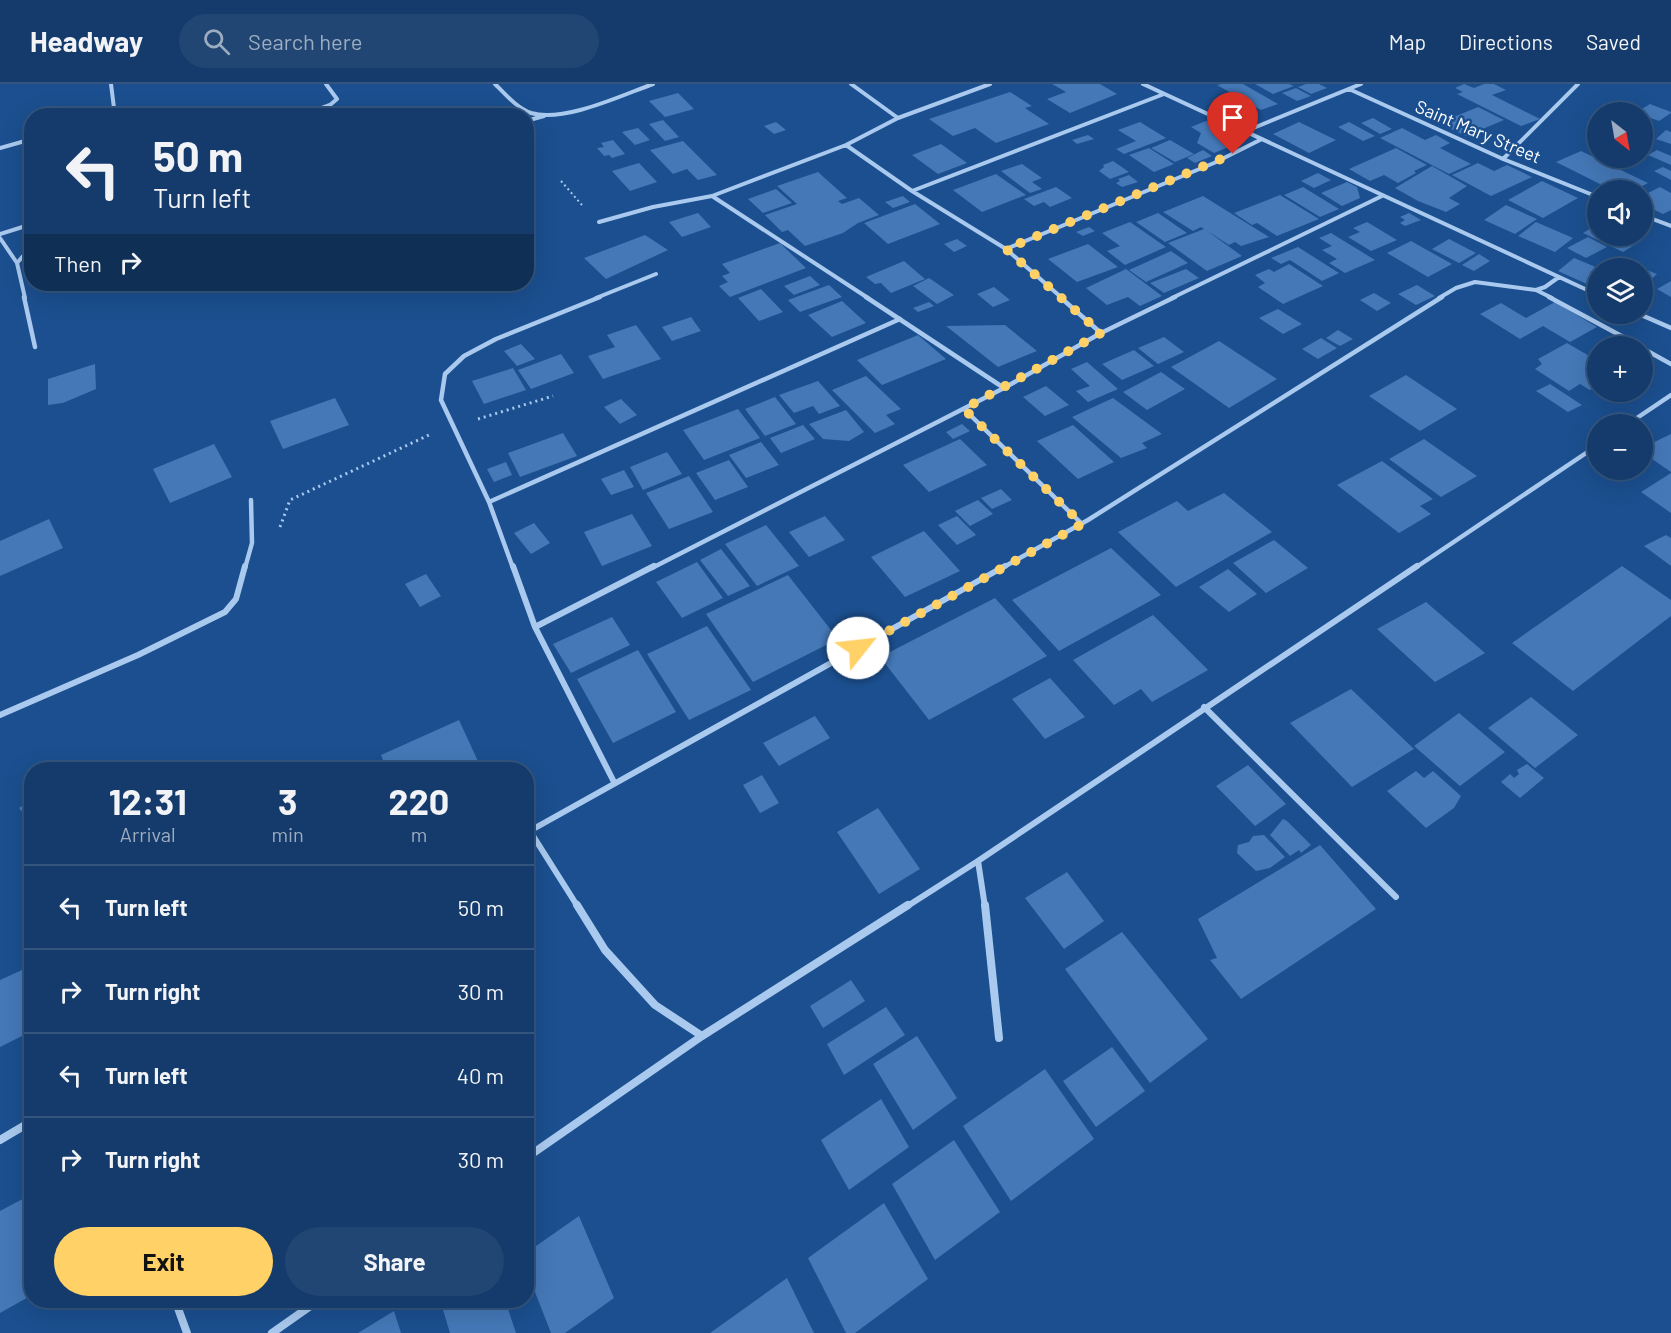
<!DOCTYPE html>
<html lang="en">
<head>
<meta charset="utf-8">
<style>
  body { margin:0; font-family:Barlow,sans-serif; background:#214673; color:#f1f3f6; height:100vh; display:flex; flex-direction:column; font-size:22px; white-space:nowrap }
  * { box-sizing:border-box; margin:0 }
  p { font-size:20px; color:#9dadc1 }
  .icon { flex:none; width:33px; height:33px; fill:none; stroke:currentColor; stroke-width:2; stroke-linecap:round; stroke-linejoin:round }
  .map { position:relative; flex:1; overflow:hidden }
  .details { position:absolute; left:24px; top:678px; width:510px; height:546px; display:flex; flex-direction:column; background:#143b6b; border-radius:24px; box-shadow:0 6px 24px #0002,0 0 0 2px #33557e }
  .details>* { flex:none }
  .hud { position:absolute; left:24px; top:24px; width:510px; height:183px; border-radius:24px; box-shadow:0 6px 24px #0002,0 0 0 2px #33557e; background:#143b6b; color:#f1f3f6; overflow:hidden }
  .needle { width:39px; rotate:149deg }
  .controls { position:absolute; left:1587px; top:18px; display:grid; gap:12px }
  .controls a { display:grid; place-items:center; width:66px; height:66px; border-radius:50%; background:#143b6b; box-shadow:0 6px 24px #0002,0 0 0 2px #33557e; font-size:30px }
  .pin { position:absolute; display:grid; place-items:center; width:51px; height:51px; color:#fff; margin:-62px -26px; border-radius:50% 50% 50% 0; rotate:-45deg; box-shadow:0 0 6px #0007 }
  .pin .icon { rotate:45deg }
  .me { position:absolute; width:66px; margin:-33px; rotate:61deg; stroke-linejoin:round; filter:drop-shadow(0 0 4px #0008) }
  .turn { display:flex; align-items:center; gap:21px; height:126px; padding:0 30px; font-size:27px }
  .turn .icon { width:78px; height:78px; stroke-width:2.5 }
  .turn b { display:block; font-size:42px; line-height:51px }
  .then { display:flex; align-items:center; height:57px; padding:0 30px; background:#0003; gap:12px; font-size:22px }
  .eta { display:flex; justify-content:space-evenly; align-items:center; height:102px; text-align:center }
  .eta b { font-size:36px; font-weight:700; line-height:42px }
  .action { display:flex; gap:12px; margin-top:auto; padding:12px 30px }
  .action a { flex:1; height:69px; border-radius:36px; background:#ffd166; color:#111; font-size:24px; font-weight:700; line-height:69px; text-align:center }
  .action a+a { background:#214673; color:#f1f3f6 }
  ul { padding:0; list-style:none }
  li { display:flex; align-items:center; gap:18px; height:84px; padding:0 30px; border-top:2px solid #33557e }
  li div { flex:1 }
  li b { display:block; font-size:22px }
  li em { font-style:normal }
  header { display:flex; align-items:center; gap:36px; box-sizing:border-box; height:84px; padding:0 30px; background:#143b6b; border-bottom:2px solid #33557e }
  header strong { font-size:28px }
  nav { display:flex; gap:33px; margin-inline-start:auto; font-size:21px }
  .search { width:420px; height:54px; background:#214673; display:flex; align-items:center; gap:15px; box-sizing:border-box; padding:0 21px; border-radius:33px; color:#9dadc1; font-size:22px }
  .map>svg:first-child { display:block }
  .building { fill:#4478b7 }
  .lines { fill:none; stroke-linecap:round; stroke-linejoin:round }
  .path-far1 { stroke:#a9c9ee; stroke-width:2; stroke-dasharray:2 3; stroke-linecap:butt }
  .path { stroke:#a9c9ee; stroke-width:3; stroke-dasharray:2 4; stroke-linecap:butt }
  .street-far3 { stroke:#a9c9ee; stroke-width:4 }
  .street-far2 { stroke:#a9c9ee; stroke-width:4.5 }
  .street-far1 { stroke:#a9c9ee; stroke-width:6 }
  .street { stroke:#a9c9ee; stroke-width:8 }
  .route { stroke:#ffd166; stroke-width:10; stroke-dasharray:0 18 }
  .labels { text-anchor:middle; stroke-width:5; stroke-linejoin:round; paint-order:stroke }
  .far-street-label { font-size:18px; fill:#fff; stroke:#1b4f8f }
</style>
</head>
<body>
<header>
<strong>Headway</strong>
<div class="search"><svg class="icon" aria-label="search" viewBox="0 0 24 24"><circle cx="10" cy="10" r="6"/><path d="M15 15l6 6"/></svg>Search here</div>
<nav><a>Map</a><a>Directions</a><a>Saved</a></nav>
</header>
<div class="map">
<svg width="1671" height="1249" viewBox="0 0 1671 1249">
  <rect width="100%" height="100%" fill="#1b4f8f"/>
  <path class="building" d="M1052,0H1100L1117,10L1070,29L1047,15L1066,8Z
    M1222,0H1243L1278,20L1261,26L1217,1Z
    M1255,0H1289L1294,2L1273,10Z
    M1306,0H1319L1327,4L1311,10L1298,3Z
    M1464,0L1474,4L1484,0H1494L1506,6L1492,11L1540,35L1521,42L1457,10L1463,8L1455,4Z
    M1296,4L1311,12L1297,17L1282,9Z
    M1010,8L1032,22L1025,24L1049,40L996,59L975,44L953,52L929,35Z
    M678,9L694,25L665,33L649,17Z
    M1650,20L1671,28V29L1659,37L1642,31V28H1637Z
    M1241,22L1255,29L1245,34L1231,26Z
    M1478,23L1504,36L1466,52L1439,39Z
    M1373,34L1392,45L1380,50L1361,39Z
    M663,36L679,53L665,57L649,40Z
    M1206,37L1243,57L1214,69L1197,59L1201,49L1191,43Z
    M776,38L786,46L774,50L764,42Z
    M1140,38L1166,54L1124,70L1116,65L1136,57L1118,46Z
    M1299,38L1336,56L1309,69L1273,50Z
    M1349,38L1375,52L1363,57L1338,43Z
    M638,44L650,56L635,61L622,48Z
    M1402,44L1425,56L1436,51L1450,59L1440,64L1471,80L1449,90L1380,54Z
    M1666,46L1671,48V60L1656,55Z
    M1088,51L1094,55L1077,60L1072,56Z
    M613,56L625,70L612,74L609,71L604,72L597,64L604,63L601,59Z
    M1170,56L1194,70L1175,78L1151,64Z
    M683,57L717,91L698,96L687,85L673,90L650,66Z
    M941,60L967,79L938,90L912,71Z
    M1149,64L1174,80L1154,88L1129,71Z
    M1396,64L1427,81L1414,87L1416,89L1398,99L1384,91L1370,97L1349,85Z
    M1203,66L1212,72L1195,79L1187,74Z
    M1657,66L1671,72V81L1648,71Z
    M1581,67L1648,99L1634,106H1612L1556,78Z
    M1113,77L1129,88L1110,95L1099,87L1104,83L1103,81Z
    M639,79L657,98L630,107L612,87Z
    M1478,79L1494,87L1507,81L1532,93L1491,112L1452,91Z
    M1022,80L1042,94L1032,98L1042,105L1030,109L1001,87Z
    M1432,82L1467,102L1449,114L1460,120L1446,128L1418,117L1395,104Z
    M1663,83L1671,87V96L1654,87Z
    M818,88L847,114L838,117L842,120L859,114L879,131L858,139L843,149L805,162L788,146L782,148L765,131L797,120L777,102Z
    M1318,89L1331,96L1314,104L1301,97Z
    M996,90L1026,111L982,128L953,106Z
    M1129,91L1138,98L1122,103L1116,99L1120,97L1118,95Z
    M1542,97L1578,114L1543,134L1508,116Z
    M1347,98L1357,103L1360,114L1342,122L1321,109Z
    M1056,103L1072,114L1050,123L1044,118L1034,122L1024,115Z
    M1303,103L1339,125L1320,133L1284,111Z
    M1660,103L1671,109V126L1663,130L1642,120V112Z
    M776,105L792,119L763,129L748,115Z
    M1280,111L1319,135L1277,152L1257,139L1252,141L1234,129Z
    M903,112L910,118L893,124L885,118Z
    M1203,112L1269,153L1241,162L1235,158L1229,161L1206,146L1242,172L1207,187L1168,159L1204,145L1201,143L1193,147L1163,128Z
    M915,120L940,140L888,160L864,139Z
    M1506,121L1537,135L1515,150L1484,136Z
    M698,129L711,143L682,153L669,138Z
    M1158,129L1187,149L1165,158L1136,138Z
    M1409,129L1421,136L1405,142L1400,139L1405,136L1400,133Z
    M1130,138L1166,163L1125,181L1107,167L1120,162L1102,149Z
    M1367,138L1397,156L1371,167L1348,153L1360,148L1353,144Z
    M1536,138L1573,154L1555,168L1518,152Z
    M1598,140V152H1631L1642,156L1623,168L1583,149Z
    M1089,143L1095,147L1083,152L1076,148Z
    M1331,149L1375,176L1345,189L1329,179L1337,175L1322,166L1332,162L1319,154Z
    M645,151L668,166L606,195L584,174Z
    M1588,153L1607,163L1586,174L1567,164Z
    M957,155L967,162L954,168L944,160Z
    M1449,155L1476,169L1459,179L1432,165Z
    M1411,157L1452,180L1428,193L1387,169Z
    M780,159L806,184L730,213L719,202L728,198L722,192L730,189L722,180Z
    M1088,160L1118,183L1077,198L1048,175Z
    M1298,163L1339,189L1322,197L1290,176L1281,180L1271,174Z
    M1171,167L1188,179L1146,198L1129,186Z
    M1479,170L1490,177L1474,187L1462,181Z
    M1574,174L1598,184V205L1558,187Z
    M1621,174L1642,184L1657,190L1644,202L1642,184H1609Z
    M904,177L925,195L891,209L881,199L875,200L866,193Z
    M1289,180L1323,202L1283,220L1258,203L1265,199L1255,191L1269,185L1274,188Z
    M1126,185L1162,212L1140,222L1128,213L1107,221L1086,204Z
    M1186,185L1199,194L1164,209L1150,199Z
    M810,192L820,201L794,211L784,202Z
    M929,194L954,211L937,220L913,202Z
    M1671,197V213L1657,205Z
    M829,201L842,213L800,228L788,216Z
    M1417,201L1435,212L1416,221L1398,210Z
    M994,203L1010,216L993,223L977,210Z
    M761,205L783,228L759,237L738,214Z
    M1374,209L1391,219L1377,227L1360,216Z
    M842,217L866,239L832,253L808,231Z
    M929,218L934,222L918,228L913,224Z
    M1555,218L1597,243L1570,258L1543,242L1520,255L1480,230L1501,219L1526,234Z
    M1278,225L1302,240L1283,250L1259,234Z
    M691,233L701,247L672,257L662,243Z
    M636,241L661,275L603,295L588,272L615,263L607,251Z
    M1005,241L1037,267L998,283L946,242Z
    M1338,246L1353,255L1340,262L1326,254Z
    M918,251L946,275L882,301L857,276Z
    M1164,253L1184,268L1158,280L1138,264Z
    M1321,254L1337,264L1318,275L1302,265Z
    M1219,257L1277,295L1229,324L1171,283Z
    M1567,259L1598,277V301L1590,306L1580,300L1569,307L1535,285L1542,280L1538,275Z
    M521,260L535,275L517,282L504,267Z
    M1134,266L1154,282L1122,296L1102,280Z
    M561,270L574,289L531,305L518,286Z
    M1087,278L1118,305L1088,318L1076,307L1090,302L1071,285Z
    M95,280L96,305L63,319L48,321V295Z
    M513,284L526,306L484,320L472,297Z
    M1161,288L1185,305L1147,326L1123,308Z
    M1406,291L1457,325L1420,347L1369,312Z
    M866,292L901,325L886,331L895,340L875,349L832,306Z
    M818,297L840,322L819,330L813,322L794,329L779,311Z
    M1550,300L1582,321L1568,328L1536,307Z
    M1046,302L1069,321L1045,332L1023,313Z
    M775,313L796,340L765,352L745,325Z
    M335,314L349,341L283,365L270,337Z
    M1113,314L1162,350L1142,359L1147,364L1121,374L1072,333Z
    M621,315L637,331L620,340L604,323Z
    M738,325L760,354L704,376L683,346Z
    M846,326L864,348L849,357L823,355L809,340Z
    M962,340L970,347L953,355L946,348Z
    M803,341L815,355L781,369L770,354Z
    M1073,341L1114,378L1078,395L1037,357Z
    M563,349L577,372L520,393L508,369Z
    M1671,350V388L1642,368V364Z
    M960,355L987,381L929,408L903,381Z
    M1424,355L1477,392L1441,413L1389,375Z
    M761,358L779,381L746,394L729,371Z
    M214,360L232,393L170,419L153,385Z
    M667,368L682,390L643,406L630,383Z
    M729,376L748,403L715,416L696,389Z
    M1382,377L1433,415L1420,422L1431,430L1399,449L1337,401Z
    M506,378L512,391L494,398L487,385Z
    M624,386L634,403L611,411L601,395Z
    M1671,389V429L1641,408Z
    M689,392L713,428L669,445L646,409Z
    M1001,405L1012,416L992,425L981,414Z
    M1224,409L1272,448L1176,503L1118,448L1177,417L1188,427Z
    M978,416L993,430L970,442L955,427Z
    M632,430L652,462L602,482L584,448Z
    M825,432L845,456L809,473L789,448Z
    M957,432L976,451L957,461L938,441Z
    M49,435L63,464L0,492V457Z
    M534,439L550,459L531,470L514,449Z
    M766,441L799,482L757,502L725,460Z
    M924,447L960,487L905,513L871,473Z
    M1666,451L1671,454V482L1644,462Z
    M1274,456L1308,484L1266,509L1233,479Z
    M1111,464L1161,511L1059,567L1012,516Z
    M721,465L750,502L728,512L700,476Z
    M697,478L723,514L682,534L656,498Z
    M1622,482L1671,516V532L1573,607L1512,559Z
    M1228,485L1257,510L1229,528L1199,503Z
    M426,490L441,512L420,523L405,500Z
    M788,491L838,555L753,598L706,530Z
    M995,514L1047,572L929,636L880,573Z
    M1426,518L1485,569L1435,598L1377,545Z
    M1153,531L1208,586L1152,618L1141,605L1114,621L1073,576Z
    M612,533L630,561L571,589L553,560Z
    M707,542L751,606L689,636L647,570Z
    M638,566L676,628L613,659L577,595Z
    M1050,594L1085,633L1045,655L1012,615Z
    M1351,605L1414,665L1352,703L1290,639Z
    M1531,613L1578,651L1535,684L1488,644Z
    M1459,629L1505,668L1460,702L1414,662Z
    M815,632L830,654L779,682L763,659Z
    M459,636L482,686H387L381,671Z
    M1527,680L1544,694L1520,714L1501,698L1510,690L1514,694L1519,690L1517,686Z
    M1248,681L1286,720L1255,742L1216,702Z
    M1416,687L1424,694L1433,687L1461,712L1454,724L1426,744L1387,707Z
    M762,691L779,719L760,729L743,701Z
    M32,715V741L19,724Z
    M878,724L920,785L879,810L837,748Z
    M1283,735L1287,737L1311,761L1301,769L1299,766L1290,772L1270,751Z
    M1264,751L1285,773L1270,784L1256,787L1237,769L1238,761L1249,758L1253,752Z
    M1320,761L1376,825L1241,915L1210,876L1217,874L1198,835Z
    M1067,788L1104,837L1064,865L1025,814Z
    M1122,848L1208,955L1150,999L1065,885Z
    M22,886L30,948L0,963V896Z
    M851,896L865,917L823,944L810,922Z
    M886,923L905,951L844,991L827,960Z
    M917,952L957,1014L913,1046L873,980Z
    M1112,963L1145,1007L1096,1043L1063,997Z
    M1045,985L1094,1055L1011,1117L963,1042Z
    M881,1015L909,1063L849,1106L821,1056Z
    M954,1056L1000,1128L935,1176L892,1100Z
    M32,1110V1211L0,1229V1127Z
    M884,1119L928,1195L855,1249H846L808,1174Z
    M579,1132L614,1214L565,1249H551L526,1185V1169Z
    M787,1194L814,1249H710Z
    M440,1216H505L516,1249H450Z
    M394,1227L401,1249H358Z"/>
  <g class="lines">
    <path class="path-far1" d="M561,97L582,121"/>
    <path class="path" d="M478,335L553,312
      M280,443L290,416L429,351"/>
    <path class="street-far3" d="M111,0L115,32
      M495,0C505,10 517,24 531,29C564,39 622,11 653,0
      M851,0L898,34
      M1143,0L1598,211
      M1349,5L1503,75L1598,113
      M300,32L330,21L337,15L326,0
      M526,37L544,32
      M1246,47L1361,0
      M846,61L912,107L1006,165L1214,79L1262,55
      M0,64L32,55
      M1503,75L1578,0
      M912,107L1164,10
      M712,112L868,214
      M1642,131L1671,142
      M599,138L653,123L712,112L846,61L898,34L990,0
      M0,150L32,140
      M0,154L17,179L25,214
      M1006,165L1062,214
      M17,179L32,162
      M1536,206L1552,214
      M596,214L656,190
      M1172,214L1382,112
      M1439,214L1456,204L1475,198L1536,206L1545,203L1559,193"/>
    <path class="street-far2" d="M24,213L35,263
      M866,213L1004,304
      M1060,213L1101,249
      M1549,213L1640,262
      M1639,230L1671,244
      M1642,264L1671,280
      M964,325L1082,440
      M1628,340L1671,311
      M489,418L900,235
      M245,484L252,459L251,416
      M513,484L489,418L441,316L445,290L464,272L496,255L600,213
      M652,484L1004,304L1101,249L1175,213
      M1002,484L1088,436L1442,213
      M1415,484L1598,361"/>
    <path class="street-far1" d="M513,482L535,543L614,698
      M535,543L654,482
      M1204,623L1396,813
      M0,631L138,571L225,528L236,515L245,482
      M530,747L578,823
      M526,749L1005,482
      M978,777L985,823
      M906,823L978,777L1417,482"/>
    <path class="street" d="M577,821L605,866L655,921L702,952
      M985,821L999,954
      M0,1056L32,1037
      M526,1074L702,952L908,821
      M175,1216L187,1249
      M272,1249L319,1216"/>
  </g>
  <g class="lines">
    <path class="route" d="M858,564L1082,440L964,325L1101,249L1006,165L1233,70"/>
  </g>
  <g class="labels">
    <g class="far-street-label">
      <text transform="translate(1478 48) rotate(23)" y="6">Saint Mary Street</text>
    </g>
  </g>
</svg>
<div class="controls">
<a><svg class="needle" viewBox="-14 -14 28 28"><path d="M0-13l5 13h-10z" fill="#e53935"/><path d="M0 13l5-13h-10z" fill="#9dadc1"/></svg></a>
<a><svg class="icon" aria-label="sound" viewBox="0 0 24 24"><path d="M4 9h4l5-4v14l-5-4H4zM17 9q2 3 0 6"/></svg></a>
<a><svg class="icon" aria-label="layers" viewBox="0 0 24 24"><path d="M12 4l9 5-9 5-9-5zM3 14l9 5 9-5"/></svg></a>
<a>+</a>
<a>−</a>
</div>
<div class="pin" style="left:1233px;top:70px;background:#d93025"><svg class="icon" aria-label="arrive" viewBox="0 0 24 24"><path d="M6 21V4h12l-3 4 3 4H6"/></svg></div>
<svg class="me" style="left:858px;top:564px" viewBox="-20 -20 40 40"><circle r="19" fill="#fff"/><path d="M0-13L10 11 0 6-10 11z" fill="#ffd166"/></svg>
<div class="hud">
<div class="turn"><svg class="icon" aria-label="left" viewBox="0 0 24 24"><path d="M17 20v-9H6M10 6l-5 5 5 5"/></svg><div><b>50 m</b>Turn left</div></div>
<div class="then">Then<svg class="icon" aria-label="right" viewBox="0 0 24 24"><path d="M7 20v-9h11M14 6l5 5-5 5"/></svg></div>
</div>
<section class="details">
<div class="eta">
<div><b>12:31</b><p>Arrival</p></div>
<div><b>3</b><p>min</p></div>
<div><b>220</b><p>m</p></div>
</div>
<ul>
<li><svg class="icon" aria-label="left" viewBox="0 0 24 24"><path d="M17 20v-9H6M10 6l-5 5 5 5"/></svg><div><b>Turn left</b></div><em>50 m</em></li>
<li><svg class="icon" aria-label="right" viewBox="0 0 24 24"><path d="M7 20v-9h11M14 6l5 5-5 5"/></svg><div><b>Turn right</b></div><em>30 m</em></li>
<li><svg class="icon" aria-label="left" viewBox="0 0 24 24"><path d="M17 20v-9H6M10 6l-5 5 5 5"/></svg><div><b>Turn left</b></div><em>40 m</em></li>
<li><svg class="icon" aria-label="right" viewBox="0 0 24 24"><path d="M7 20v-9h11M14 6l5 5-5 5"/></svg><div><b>Turn right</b></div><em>30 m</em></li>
</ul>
<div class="action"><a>Exit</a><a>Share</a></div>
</section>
</div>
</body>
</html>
